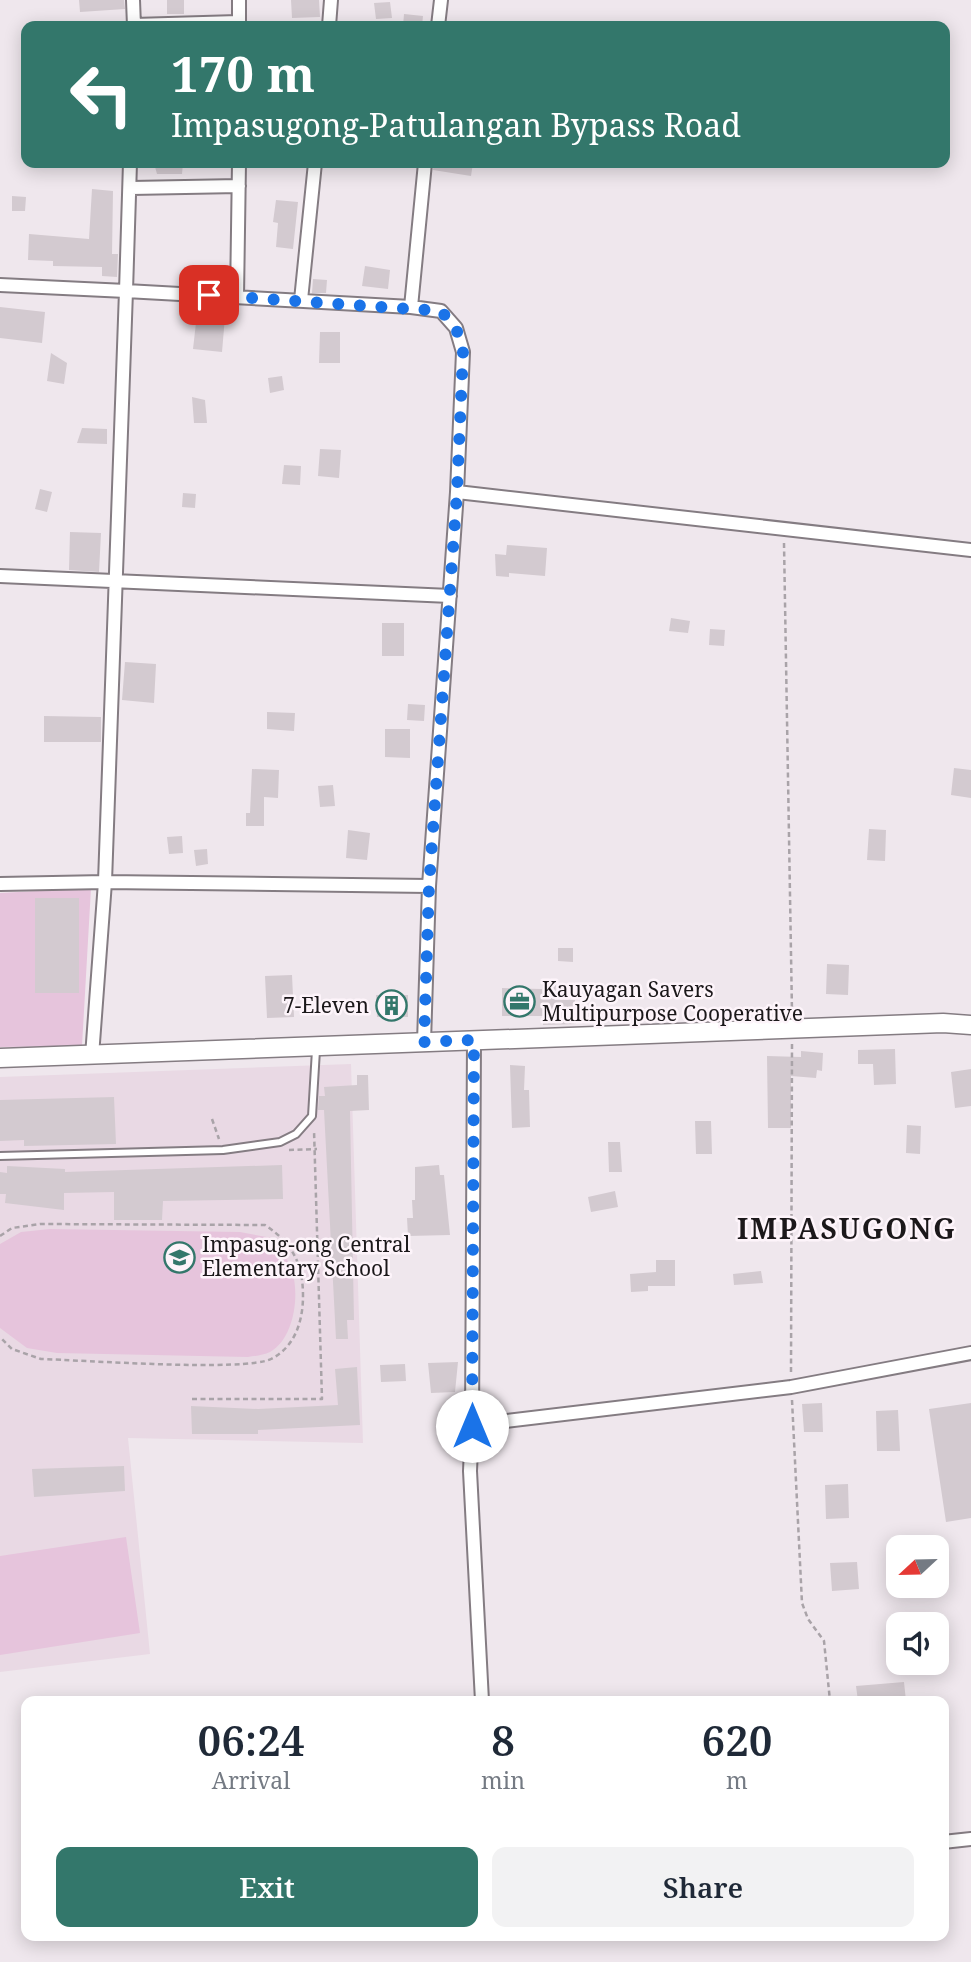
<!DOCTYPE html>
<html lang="en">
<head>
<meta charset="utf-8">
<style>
  body { margin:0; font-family:"Noto Serif",serif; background:#f2f2f3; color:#1f2937; height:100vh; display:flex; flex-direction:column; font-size:26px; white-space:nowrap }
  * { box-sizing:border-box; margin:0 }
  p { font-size:23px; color:#747a83 }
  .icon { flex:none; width:38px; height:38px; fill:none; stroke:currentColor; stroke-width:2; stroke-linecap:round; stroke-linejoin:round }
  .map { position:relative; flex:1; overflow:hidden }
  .details { position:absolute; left:21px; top:1696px; width:928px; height:245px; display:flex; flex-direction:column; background:#fff; border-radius:14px; box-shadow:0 4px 18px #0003 }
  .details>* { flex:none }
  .top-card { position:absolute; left:21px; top:21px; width:929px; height:147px; border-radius:14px; box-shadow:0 4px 18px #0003; background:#33776b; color:#fff; overflow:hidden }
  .needle { width:46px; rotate:248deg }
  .tools { position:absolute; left:886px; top:1535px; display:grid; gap:14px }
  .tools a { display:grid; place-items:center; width:63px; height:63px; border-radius:14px; background:#fff; box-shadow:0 4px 18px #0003; font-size:35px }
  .pin { position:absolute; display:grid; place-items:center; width:60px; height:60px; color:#fff; margin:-30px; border-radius:14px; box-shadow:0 4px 10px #0006 }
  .me { position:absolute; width:77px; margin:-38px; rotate:0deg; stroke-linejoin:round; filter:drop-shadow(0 0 5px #0008) }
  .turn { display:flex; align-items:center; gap:24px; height:147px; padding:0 35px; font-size:32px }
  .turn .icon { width:91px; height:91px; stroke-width:2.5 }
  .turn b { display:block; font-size:49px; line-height:60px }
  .eta { display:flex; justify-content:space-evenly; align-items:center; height:119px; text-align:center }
  .eta b { font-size:42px; font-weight:600; line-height:49px }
  .action { display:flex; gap:14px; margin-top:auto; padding:14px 35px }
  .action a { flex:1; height:80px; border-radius:14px; background:#33776b; color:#fff; font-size:28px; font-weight:600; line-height:80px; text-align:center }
  .action a+a { background:#f2f2f3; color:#1f2937 }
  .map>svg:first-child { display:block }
  .built { fill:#e9d9e4 }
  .green { fill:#e6c4dc }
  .building { fill:#d3cad0 }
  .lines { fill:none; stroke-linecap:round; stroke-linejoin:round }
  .lane-casing { stroke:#847c82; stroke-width:10 }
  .street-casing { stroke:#847c82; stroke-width:16 }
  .secondary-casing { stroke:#847c82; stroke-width:21 }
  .path { stroke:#a9a3a8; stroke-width:2.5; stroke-dasharray:5 3.5; stroke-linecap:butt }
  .lane { stroke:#fff; stroke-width:6 }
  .street { stroke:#fff; stroke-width:12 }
  .secondary { stroke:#fff; stroke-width:18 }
  .route { stroke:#1a73e8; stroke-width:12; stroke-dasharray:0 21.6 }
  .labels { text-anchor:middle; stroke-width:5; stroke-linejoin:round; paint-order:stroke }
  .poi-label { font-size:21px; fill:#1b181a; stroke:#fdf4fa; text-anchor:start }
  .district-label { font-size:28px; font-weight:bold; letter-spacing:2px; fill:#1b181a; stroke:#fdf4fa }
</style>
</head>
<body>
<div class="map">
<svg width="971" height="1962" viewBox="0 0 971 1962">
  <rect width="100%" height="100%" fill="#efe7ed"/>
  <path class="built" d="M351,1064L363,1443L128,1438L150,1654L0,1672V1077Z"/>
  <path class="green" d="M91,888L82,1046L0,1047V893Z
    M50,1229L240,1232L272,1238C280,1248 288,1259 292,1271C300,1295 294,1339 270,1352C264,1355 255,1356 248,1357L57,1353L27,1348L0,1328V1244L21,1232Z
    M126,1537L140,1633L0,1655V1556Z"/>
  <path class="building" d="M79,0H124L125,9L80,12Z
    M167,0H184V14H167Z
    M291,0H319L320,17L292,18Z
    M390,2L392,18L376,19L374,3Z
    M404,14L423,16L422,26H403Z
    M154,163H183L182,174H157Z
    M434,163H473L471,176L433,170Z
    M92,189L113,191L112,254H118L117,277L102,276V267L53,266V261L28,260L29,234L89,239Z
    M12,196L26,197L25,211H12Z
    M276,200L298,202L293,249L276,247L278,223L273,222Z
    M365,266L390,270L388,289L362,286Z
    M313,279L327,280L326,293H312Z
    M0,307L45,312L42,343L0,338Z
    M197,314L225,317L222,352L193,349Z
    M320,332H340V363H319Z
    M51,353L67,363L64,384L47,381Z
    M282,376L284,390L270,393L268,378Z
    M192,397L205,400L207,423H194Z
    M82,428L107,429V444L77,443Z
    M320,449L341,450L339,478L318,476Z
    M284,465L301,466L300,485L282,484Z
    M40,489L52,492L47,512L35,509Z
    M183,493L196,494L195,508L182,507Z
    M70,532L101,533L99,572L69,570Z
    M507,545L547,548L545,576L509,573V577L496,576L495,554L506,555Z
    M671,618L690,621L688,633L669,631Z
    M382,623H404V656H382Z
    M710,629L725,630L724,646L709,645Z
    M125,662L156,664L154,703L122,700Z
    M408,704L425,705L424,721L407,720Z
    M267,712L295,713L294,731L267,729Z
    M44,716L101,717V742H44Z
    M385,729H410V758L385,757Z
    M954,768L971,770V798L951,795Z
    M252,769L279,770L278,798L264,797V826H246V813H250Z
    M333,785L335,806L320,807L318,786Z
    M869,829L886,830L885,861L867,860Z
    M348,830L370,833L367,860L346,858Z
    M182,836L183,853L169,854L167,837Z
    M207,849L208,864L196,866L194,850Z
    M35,898H79V993H35Z
    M558,948H573V962L558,961Z
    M827,964L849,965L848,995L826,994Z
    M292,975L294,1017L267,1018L265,976Z
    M542,981L556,983L555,1000H575L576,1024L543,1025V1016H502V988L542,989Z
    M376,995H408V1017H377Z
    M895,1049L896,1084L874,1085L873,1064H858V1050Z
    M801,1051L823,1053L822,1071L817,1070L816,1078L791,1076V1128H768L767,1056L801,1057Z
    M510,1065L525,1066L524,1090H529L530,1127L512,1128Z
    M971,1069V1106L955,1108L951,1072Z
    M357,1075H368L369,1110L350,1111L354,1320H347L348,1339H336L324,1110H318L319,1096H325L324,1087L357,1085Z
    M114,1097L116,1144L24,1146V1140L0,1141V1100Z
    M695,1121H711L712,1154H696Z
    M907,1125L921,1126L920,1154L906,1153Z
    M608,1142H620L622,1172H609Z
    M282,1165L283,1199L163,1201L162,1220H114V1192L64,1193V1210L5,1203L6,1194H0V1172L7,1173V1166L65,1169V1172Z
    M439,1165L440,1175H444L450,1235L408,1236L407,1218H413L412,1200H415V1167Z
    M615,1191L618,1207L591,1212L588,1197Z
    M656,1260H675V1286H648V1291L631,1292L630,1274L656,1272Z
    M761,1271L763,1283L734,1285L733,1274Z
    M458,1362L455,1392L431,1393L428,1363Z
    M405,1364L406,1381L381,1382L380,1365Z
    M357,1367L360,1425L258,1430V1434H192L191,1406L258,1409L338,1405L335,1369Z
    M822,1403L823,1432H804L802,1404Z
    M971,1403V1518L946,1522L929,1409Z
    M898,1410L900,1451H877L876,1411Z
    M124,1466L125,1491L34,1497L32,1469Z
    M848,1484L849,1518L826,1519L825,1485Z
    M857,1562L859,1589L832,1591L830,1563Z
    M904,1682L906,1701H858L856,1686Z"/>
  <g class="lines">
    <defs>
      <path id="lane" d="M0,1156L223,1150L280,1142L296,1134L312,1116L316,1050"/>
      <path id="street" d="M133,0L134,26
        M134,25L238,22
        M239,26V0
        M329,26L331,0
        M438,26L441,0
        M131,188L239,186
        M0,285L126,291L130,163
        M237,297L239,163
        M301,300L315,163
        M411,307L425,163
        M457,492L971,550
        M0,576L450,596
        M0,884L105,882L429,886
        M474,1040L472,1425L791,1387L971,1353
        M92,1056L105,882L126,291L411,307L441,311L456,328L463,352L457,492L429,886L424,1042
        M472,1425L470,1471L482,1701
        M943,1842L971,1839"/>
      <path id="secondary" d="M0,1058L943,1023L971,1025"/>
    </defs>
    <use href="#lane" class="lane-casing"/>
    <use href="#street" class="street-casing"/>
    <use href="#secondary" class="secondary-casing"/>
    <path class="path" d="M784,543L792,1012
      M212,1119L219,1139
      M289,1150L317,1149
      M0,1236L12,1228L40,1224L265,1225C292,1243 303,1263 303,1296C303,1321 295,1347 271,1359C245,1372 80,1360 41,1359L12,1349L0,1337
      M791,1372L792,1043
      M192,1399H322L314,1130
      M792,1400L802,1603L808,1619L824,1641L830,1701"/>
    <use href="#lane" class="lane"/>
    <use href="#street" class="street"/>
    <use href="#secondary" class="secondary"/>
  </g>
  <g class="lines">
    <path class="route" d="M209,295L441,311L456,328L463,352L457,492L429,886L424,1042L474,1040L472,1426"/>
  </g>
  <defs>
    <symbol id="office-ring" viewBox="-11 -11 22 22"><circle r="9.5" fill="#fdf4fa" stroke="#33776b" stroke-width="1.5"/><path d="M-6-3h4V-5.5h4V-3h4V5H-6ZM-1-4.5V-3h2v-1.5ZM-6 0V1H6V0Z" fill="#33776b"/></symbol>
    <symbol id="building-ring" viewBox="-11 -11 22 22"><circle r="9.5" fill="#fdf4fa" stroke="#33776b" stroke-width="1.5"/><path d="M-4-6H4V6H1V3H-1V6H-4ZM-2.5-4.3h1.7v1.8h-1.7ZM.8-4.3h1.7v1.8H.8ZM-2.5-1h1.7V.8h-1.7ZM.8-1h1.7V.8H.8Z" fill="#33776b"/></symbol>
    <symbol id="school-ring" viewBox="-11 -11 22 22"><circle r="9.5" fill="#fdf4fa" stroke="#33776b" stroke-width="1.5"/><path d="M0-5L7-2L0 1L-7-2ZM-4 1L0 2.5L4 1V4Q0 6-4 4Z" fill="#33776b"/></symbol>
  </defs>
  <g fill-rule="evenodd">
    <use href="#office-ring" x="502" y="984" width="35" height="35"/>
    <use href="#building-ring" x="374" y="988" width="35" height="35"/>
    <use href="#school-ring" x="162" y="1240" width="35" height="35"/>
  </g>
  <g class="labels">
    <g class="poi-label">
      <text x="542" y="997">Kauyagan Savers<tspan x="542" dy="24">Multipurpose Cooperative</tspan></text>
      <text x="369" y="1013" text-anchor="end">7-Eleven</text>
      <text x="202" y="1252">Impasug-ong Central<tspan x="202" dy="24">Elementary School</tspan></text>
    </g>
    <g class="district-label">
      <text x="847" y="1239">IMPASUGONG</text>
    </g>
  </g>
</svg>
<div class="tools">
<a><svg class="needle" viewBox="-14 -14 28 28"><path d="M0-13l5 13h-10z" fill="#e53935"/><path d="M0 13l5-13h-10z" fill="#747a83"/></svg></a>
<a><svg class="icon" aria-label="sound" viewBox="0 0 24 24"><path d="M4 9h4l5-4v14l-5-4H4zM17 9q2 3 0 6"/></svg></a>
</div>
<div class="pin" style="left:209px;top:295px;background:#d93025"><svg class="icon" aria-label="arrive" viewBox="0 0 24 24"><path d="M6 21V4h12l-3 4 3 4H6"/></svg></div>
<svg class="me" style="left:472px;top:1426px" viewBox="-20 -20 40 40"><circle r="19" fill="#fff"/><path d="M0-13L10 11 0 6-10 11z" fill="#1a73e8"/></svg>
<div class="top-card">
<div class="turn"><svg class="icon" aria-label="left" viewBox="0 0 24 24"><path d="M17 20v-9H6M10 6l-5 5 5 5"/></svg><div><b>170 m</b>Impasugong-Patulangan Bypass Road</div></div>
</div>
<section class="details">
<div class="eta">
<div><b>06:24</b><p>Arrival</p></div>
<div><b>8</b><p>min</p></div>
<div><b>620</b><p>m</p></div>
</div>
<div class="action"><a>Exit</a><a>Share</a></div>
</section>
</div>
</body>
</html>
